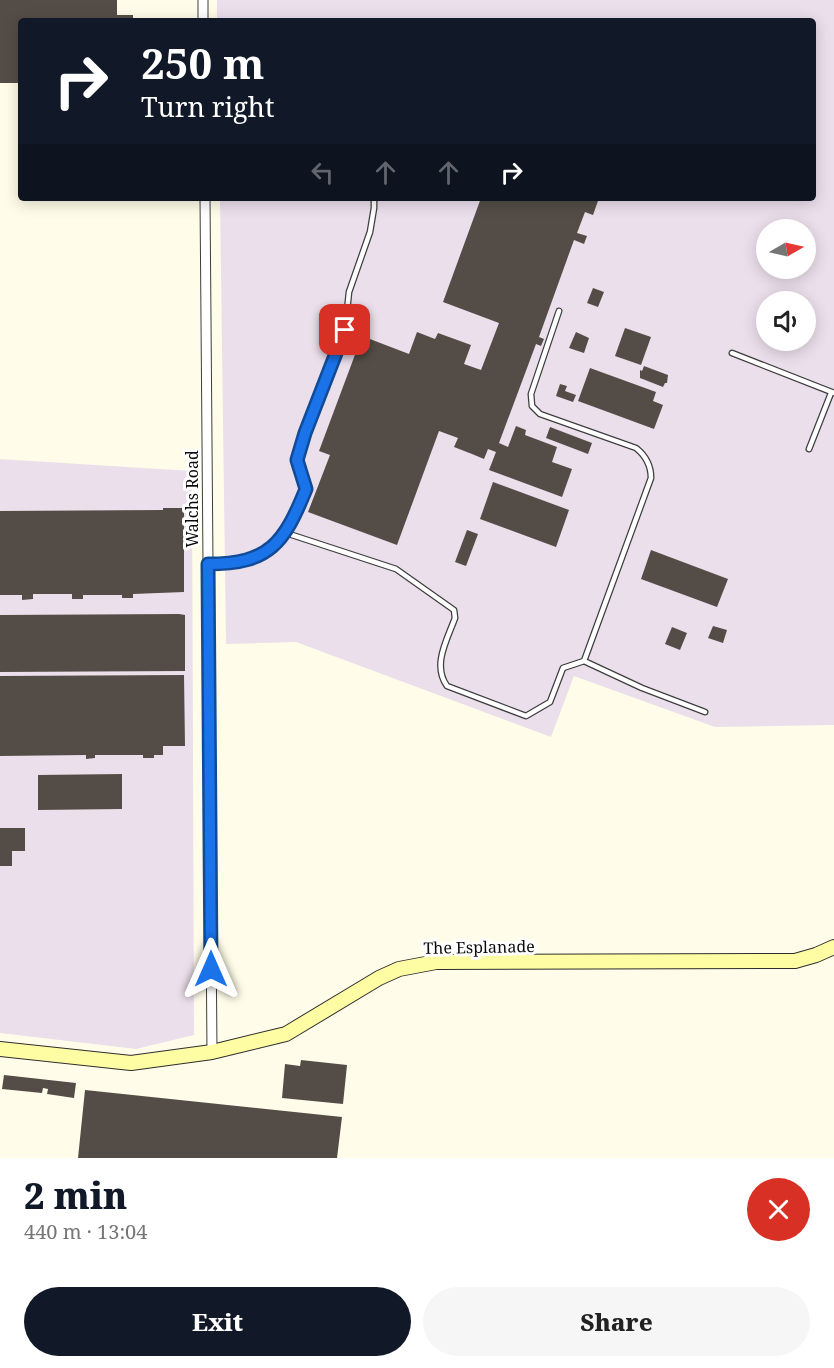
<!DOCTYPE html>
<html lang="en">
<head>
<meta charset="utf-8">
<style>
  body { margin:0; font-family:"Noto Serif",serif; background:#f6f6f6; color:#222; height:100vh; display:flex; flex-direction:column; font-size:22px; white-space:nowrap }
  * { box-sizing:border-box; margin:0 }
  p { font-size:20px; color:#767676 }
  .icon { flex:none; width:33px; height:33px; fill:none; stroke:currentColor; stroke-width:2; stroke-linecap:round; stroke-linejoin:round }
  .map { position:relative; height:1158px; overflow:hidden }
  .side { display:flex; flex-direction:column; background:#fff; flex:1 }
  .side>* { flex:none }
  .top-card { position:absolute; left:18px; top:18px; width:798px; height:183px; border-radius:6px; box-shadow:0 3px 15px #0003; background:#111827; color:#fff; overflow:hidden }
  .needle { width:39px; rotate:81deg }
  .fabs { position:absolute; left:756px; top:219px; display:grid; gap:12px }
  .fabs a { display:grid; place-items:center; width:60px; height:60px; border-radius:50%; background:#fff; box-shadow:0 3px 15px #0003; font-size:30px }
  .pin { position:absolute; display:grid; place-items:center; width:51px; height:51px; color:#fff; margin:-26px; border-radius:12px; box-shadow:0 3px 9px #0006 }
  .me { position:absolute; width:66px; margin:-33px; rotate:0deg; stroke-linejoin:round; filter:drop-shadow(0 0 4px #0008) }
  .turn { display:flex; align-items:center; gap:21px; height:126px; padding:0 24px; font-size:27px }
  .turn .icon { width:78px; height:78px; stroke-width:2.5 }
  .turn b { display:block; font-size:42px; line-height:51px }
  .lanes { display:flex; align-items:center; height:57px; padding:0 24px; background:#0003; justify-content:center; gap:30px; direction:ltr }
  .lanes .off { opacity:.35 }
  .round { display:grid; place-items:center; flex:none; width:63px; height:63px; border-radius:32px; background:#f6f6f6 }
  .headline { display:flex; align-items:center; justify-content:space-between; height:102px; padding:0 24px }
  h1 { font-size:36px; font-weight:800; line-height:45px; color:#111827 }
  .button { display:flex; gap:12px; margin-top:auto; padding:12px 24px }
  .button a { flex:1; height:69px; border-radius:36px; background:#111827; color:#fff; font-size:24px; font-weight:800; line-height:69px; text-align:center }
  .button a+a { background:#f6f6f6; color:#222 }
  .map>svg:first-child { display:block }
  .industrial { fill:#ebdfeb; fill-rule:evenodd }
  .building { fill:#544d47 }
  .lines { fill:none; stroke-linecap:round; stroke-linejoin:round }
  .lane-casing { stroke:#3e3e3e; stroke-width:7 }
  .street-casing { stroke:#3e3e3e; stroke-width:11 }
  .secondary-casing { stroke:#2d2d2d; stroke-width:16 }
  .lane { stroke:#fff; stroke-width:4.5 }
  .street { stroke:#fff; stroke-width:9 }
  .secondary { stroke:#fffda4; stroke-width:14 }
  .route-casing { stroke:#114b97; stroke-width:15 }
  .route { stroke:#1a73e8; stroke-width:10 }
  .labels { text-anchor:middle; stroke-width:6; stroke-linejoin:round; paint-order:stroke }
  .street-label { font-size:16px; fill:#0b0b0b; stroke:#fff }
</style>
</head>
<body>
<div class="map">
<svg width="834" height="1158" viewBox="0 0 834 1158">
  <rect width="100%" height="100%" fill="#fffde9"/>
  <path class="industrial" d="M217,0H834V725L715,727L574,676L551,737L296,642L226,644L220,198H813V21H217ZM766,230H806V268H766ZM766,302H806V340H766Z
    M0,459L192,471L194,1035L136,1049L0,1033Z"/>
  <path class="building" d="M0,0H117V15H133V21H21V83H0Z
    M481,198H599L593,215L585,212L577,233L587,236L584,244L574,240L539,337L544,339L541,346L536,344L499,443L508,447L516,426L526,430L525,435L557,447L552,462L572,469L562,497L489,470L496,452L488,449L484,459L472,454L454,447L458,438L439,431L397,545L308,512L330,455L319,451L362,336L409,354L417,332L435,339L438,333L471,345L464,364L481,370L499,323L443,302Z
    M593,288L604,292L598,307L587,303Z
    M625,328L651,337L641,365L615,356Z
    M576,332L589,338L584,353L569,348Z
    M644,366L668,375L667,383H665L663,387L640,378V370L642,371Z
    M590,368L656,392L653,401L663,405L654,429L578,401Z
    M560,384L567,386L565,391L576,395L573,402L556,396Z
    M550,427L592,443L588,454L546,438Z
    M493,482L569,510L556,547L480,519Z
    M163,508H184V592L133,594V598H122V595H83V599H72V594H33V599L22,600V595H0V511L163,510Z
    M467,530L478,534L466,566L455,562Z
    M651,550L728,579L717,607L641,579Z
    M179,614L185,615V671L0,672V615Z
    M713,626L727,630L723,643L708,638Z
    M672,627L687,633L680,650L665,644Z
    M184,675L185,746H163V755H154V758H143V755H95V758L86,759V755L0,756V676Z
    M122,774V809L38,810V775Z
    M0,828H25V851H12V866H0Z
    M301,1060L347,1065L343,1104L282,1098L285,1064L300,1066Z
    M4,1075L76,1083L74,1098L47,1094L48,1089L43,1088L42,1093L2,1089Z
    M85,1090L342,1117L337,1158H78Z"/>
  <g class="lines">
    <defs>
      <path id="lane" d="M559,311L531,394L532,406L540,414L636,448C646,456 651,465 651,478L584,661
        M732,353L834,393
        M809,449L831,393
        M286,533L396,569L454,610L455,618C447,640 432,665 447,686L526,716L550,702L563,668L584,661L642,688L705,712
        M208,564L241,562L260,555L276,544L294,519L306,489L297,460L305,433L345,330L349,292L370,232L374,208V198"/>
      <path id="street" d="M203,0V21
        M205,198L212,1052"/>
      <path id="secondary" d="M0,1049L131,1063L212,1052L286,1034L379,978L399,969L436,962L795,961L816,955L834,947"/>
    </defs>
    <use href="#lane" class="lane-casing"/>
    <use href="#street" class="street-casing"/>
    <use href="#secondary" class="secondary-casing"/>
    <use href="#lane" class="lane"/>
    <use href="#street" class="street"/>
    <use href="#secondary" class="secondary"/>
  </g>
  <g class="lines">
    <defs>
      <path id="route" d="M211,969L208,564C270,564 284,543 306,489L297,460L305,433L345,330"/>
    </defs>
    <use href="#route" class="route-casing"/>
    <use href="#route" class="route"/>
  </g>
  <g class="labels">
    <g class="street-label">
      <text transform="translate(192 499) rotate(-90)" y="6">Walchs Road</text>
      <text transform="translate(479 947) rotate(-1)" y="6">The Esplanade</text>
    </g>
  </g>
</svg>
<div class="fabs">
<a><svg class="needle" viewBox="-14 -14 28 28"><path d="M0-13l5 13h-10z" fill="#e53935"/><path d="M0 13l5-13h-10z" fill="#767676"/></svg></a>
<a><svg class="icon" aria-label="sound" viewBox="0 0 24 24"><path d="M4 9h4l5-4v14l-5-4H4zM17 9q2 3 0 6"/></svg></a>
</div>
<div class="pin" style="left:345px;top:330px;background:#d93025"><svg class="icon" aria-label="arrive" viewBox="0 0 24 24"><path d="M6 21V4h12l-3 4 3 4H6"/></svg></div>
<svg class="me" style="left:211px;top:969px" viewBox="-20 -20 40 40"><path d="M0-17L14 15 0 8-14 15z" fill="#1a73e8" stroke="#fff" stroke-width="4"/></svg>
<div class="top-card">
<div class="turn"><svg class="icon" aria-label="right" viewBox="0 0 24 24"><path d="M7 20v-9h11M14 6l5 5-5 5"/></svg><div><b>250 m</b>Turn right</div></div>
<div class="lanes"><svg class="icon off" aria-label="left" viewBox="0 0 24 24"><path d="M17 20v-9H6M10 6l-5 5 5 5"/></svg><svg class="icon off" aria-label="ahead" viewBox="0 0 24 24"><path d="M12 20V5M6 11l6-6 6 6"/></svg><svg class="icon off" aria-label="ahead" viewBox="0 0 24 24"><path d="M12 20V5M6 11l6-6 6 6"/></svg><svg class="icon" aria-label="right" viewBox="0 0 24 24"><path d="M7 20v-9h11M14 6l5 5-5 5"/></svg></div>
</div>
</div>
<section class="side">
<div class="headline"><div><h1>2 min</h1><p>440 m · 13:04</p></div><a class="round" style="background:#d93025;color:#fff"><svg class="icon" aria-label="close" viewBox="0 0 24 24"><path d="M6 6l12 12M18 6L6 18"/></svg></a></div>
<div class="button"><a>Exit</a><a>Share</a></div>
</section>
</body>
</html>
